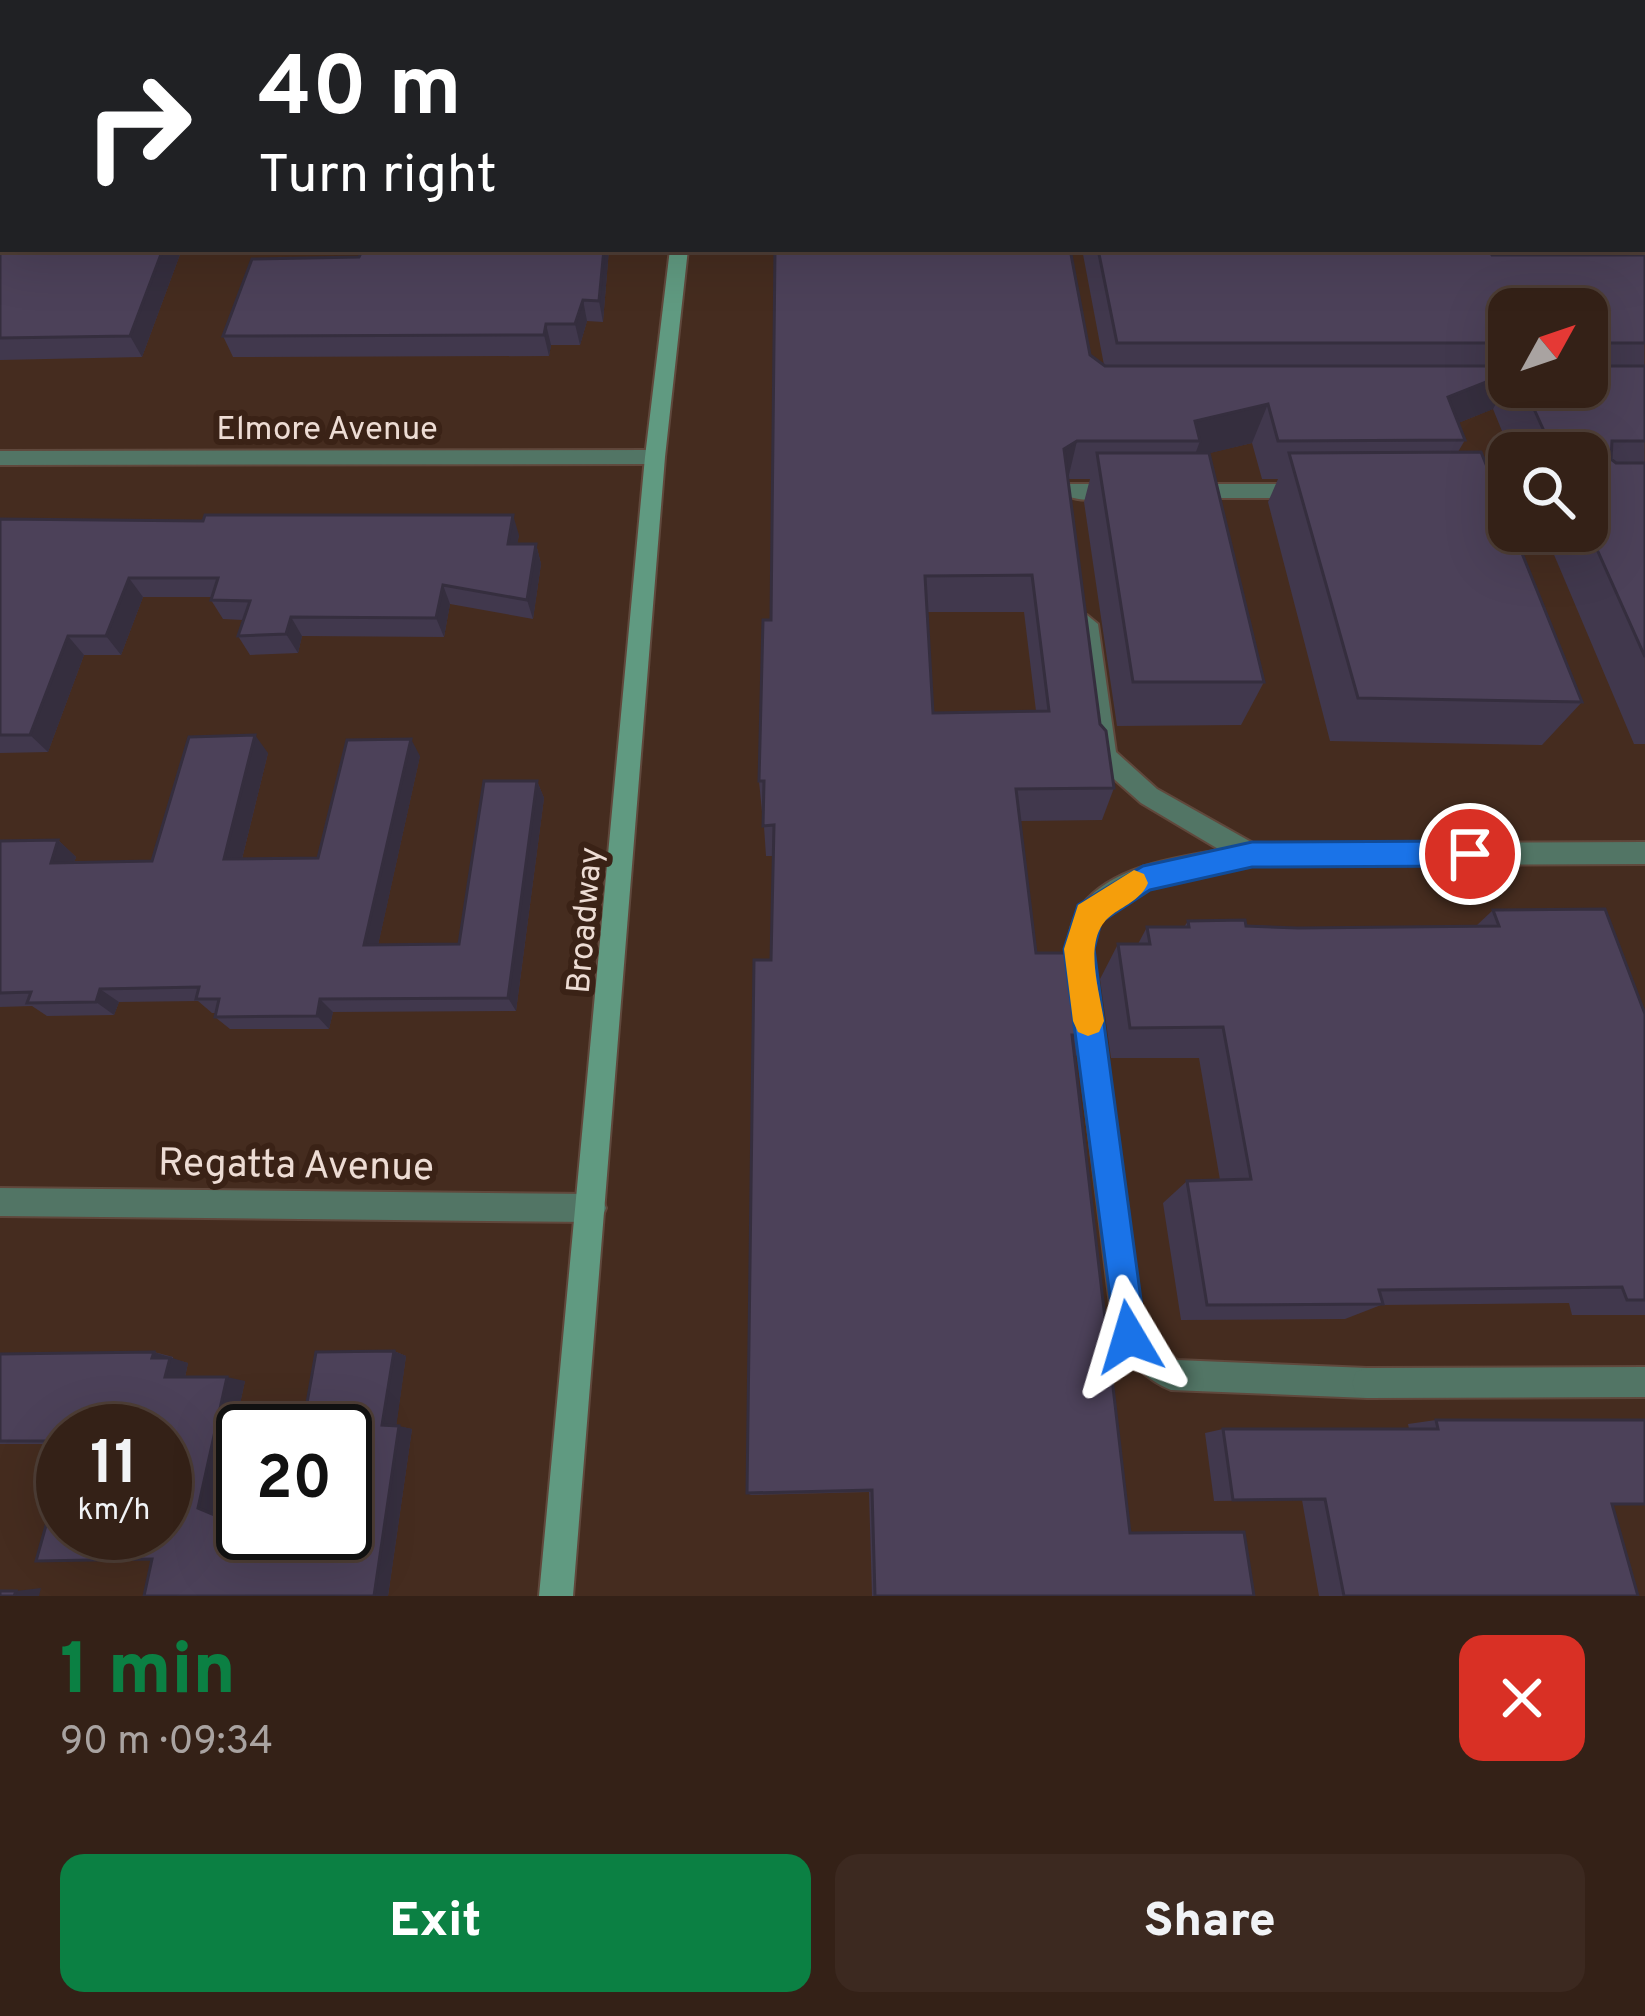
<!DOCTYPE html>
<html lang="en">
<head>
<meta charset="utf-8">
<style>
  body { margin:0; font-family:Overpass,sans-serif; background:#3c2920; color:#f1f3f6; height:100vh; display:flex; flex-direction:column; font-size:45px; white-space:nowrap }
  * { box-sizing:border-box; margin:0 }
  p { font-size:39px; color:#a9a3a1 }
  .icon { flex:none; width:66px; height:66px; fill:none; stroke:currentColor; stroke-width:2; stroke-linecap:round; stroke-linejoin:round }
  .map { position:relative; height:1596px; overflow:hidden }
  .sheet { display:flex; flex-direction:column; background:#342117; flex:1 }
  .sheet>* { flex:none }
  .banner { position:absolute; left:0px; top:0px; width:1647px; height:252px; box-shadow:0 12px 48px #0002,0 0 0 3px #4e3e36; background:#202124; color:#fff; overflow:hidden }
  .needle { width:78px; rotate:50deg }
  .fabs { position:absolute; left:1488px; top:288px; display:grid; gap:24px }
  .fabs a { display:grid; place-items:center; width:120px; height:120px; border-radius:24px; background:#342117; box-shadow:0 12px 48px #0002,0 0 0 3px #4e3e36; font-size:60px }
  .speed { position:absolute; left:36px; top:1404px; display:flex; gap:24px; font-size:60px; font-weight:700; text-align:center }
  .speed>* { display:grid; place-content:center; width:156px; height:156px; border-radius:50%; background:#342117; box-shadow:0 12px 48px #0002,0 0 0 3px #4e3e36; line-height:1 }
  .speed small { font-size:30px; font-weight:400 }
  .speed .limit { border:6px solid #111; border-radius:18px; background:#fff; color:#111 }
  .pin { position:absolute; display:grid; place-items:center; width:102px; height:102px; color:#fff; margin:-51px; border:6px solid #fff; border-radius:50%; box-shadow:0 3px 12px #0007 }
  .me { position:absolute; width:132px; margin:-66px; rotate:353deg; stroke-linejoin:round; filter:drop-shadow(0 0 9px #0008) }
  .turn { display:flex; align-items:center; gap:42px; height:252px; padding:0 60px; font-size:54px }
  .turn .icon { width:156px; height:156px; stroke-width:2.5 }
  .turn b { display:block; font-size:84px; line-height:102px }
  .round { display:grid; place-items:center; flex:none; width:126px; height:126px; border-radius:24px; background:#3c2920 }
  .summary { display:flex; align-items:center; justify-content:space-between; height:204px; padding:0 60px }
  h1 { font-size:72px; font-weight:800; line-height:90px; color:#0b8043 }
  .button { display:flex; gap:24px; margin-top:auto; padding:24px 60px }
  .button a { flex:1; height:138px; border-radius:24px; background:#0b8043; color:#fff; font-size:48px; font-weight:800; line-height:138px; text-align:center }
  .button a+a { background:#3c2920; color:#f1f3f6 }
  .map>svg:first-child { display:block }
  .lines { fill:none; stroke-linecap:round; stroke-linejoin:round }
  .lane-casing { stroke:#60483c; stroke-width:4 }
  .street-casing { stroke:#60483c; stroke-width:4 }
  .secondary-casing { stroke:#60483c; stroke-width:4 }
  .lane { fill:#527565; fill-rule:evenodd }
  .street { fill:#527565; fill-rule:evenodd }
  .secondary { fill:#609a81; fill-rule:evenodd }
  .wall { fill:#41384d; fill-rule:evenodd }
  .shaded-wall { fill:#352e3e }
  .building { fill:#4c4159; stroke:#352e3e; stroke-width:3; fill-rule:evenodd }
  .route { fill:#1a73e8; stroke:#114b97; stroke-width:3 }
  .slow { fill:#f59e0b }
  .labels { text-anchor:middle; stroke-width:12; stroke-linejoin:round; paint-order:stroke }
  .street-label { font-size:33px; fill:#eddcd4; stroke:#3a2216 }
  .near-street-label { font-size:39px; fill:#eddcd4; stroke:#3a2216 }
</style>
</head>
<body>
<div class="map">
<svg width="1645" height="1596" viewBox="0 0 1645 1596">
  <rect width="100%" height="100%" fill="#452c1f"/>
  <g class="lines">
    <defs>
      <path id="lane" d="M1352,0H1366L1367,3H1353Z
        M1087,615L1098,624L1116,752L1157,789L1260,847L1263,855L1260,863L1251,866C1204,875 1130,877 1100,921C1095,929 1094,940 1092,949L1143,1329L1177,1360L1367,1368L1378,1372L1382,1383L1378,1394L1367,1398L1171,1390C1150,1382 1122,1358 1114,1337L1066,949C1070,934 1072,917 1082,905C1113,866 1175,858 1220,850L1141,803L1097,764L1076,624Z"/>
      <path id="street" d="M655,450L665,457L655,464L0,465V451Z
        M1463,483H1509V497L1456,495V485Z
        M1068,484H1117L1127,491C1113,503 1072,503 1058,491Z
        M1187,484H1303L1313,491L1303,498H1187L1177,491Z
        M1645,842V864L1251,866L1242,863L1239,855L1242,847L1251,844Z
        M0,1188L592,1194L602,1198L606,1208L602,1218L592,1222L0,1216Z
        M1645,1367V1397L1367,1398L1356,1394L1352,1383L1356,1372L1367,1368Z"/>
      <path id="secondary" d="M698,0H712V3H698Z
        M0,52H3V62H0Z
        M670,249H688L665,457L573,1596H539L645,457Z"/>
    </defs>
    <use href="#lane" class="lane-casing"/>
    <use href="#street" class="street-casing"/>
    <use href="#secondary" class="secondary-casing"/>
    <use href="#lane" class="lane"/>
    <use href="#street" class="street"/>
    <use href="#secondary" class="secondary"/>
  </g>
  <path class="wall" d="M0,0H73L71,3H3V16H0Z
    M213,0H331L330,3H214Z
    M570,0H622L621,3H571Z
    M1644,65L1645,744H1634L1544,531H1587V453H1511L1493,409L1458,423L1465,440L1458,452L1582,702L1542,745L1330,741L1268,502L1278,479H1262L1252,443L1209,453L1264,682L1241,725L1117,726L1084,502L1090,479H1068L1100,724L1114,788L1102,820L1020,821L1036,953L1088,1035L1075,1058L1130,1533L1254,1596H872L869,1492L751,1495L747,1493L771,960L773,856H766L763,812H762L759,781L771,620L1090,355L1104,365L1082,249H1489L1492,255H1603L1599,249H1644ZM1509,309H1587V387H1509ZM927,612H1024L1036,711L933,713Z
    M0,80L182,249L142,357L0,360Z
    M609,249L603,322L587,321L580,345H551L549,356L233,357L223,336L359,257Z
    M0,519L519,535L517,544H536L541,564L533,619L450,604L444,637L302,636L298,653L250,655L238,636L243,620L223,619L211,600L212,597H143L121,655H84L48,752L0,753Z
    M268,753L242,859L318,858L420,756L378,945L459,944L537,781L544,798L516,1011L333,1012L329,1029H230L215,1017L216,1013H212L198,1001L119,1002L114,1015L47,1016L32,1006L0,1007V841L58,840L76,857L74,863L152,861Z
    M1493,910L1645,1014V1315H1572L1569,1303L1381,1305L1345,1319L1181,1320L1163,1203L1187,1181L1220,1180L1199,1058H1111L1100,979L1118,944H1138L1147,927H1184L1188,921L1298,928L1476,926Z
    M394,1351L406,1356L396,1426L412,1429L388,1596H144L165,1533L63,1431V1444H0V1354L154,1352L173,1357V1359L188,1363L185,1377L245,1381L217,1509L243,1520V1533H276L282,1535Z
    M1436,1420L1612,1504L1638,1596H1319L1302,1500L1214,1501L1205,1433L1223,1429H1409L1408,1424Z"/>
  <path class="shaded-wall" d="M163,249H182L142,357L130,336Z
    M604,249H609L603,322L599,301Z
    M583,300L587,321L580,345L575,324Z
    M546,324L551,345L549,356L544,335Z
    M1509,373V382L1493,409L1426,436L1448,397Z
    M1268,404L1252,443L1194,457L1200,441L1195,421Z
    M1077,441L1068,479L1064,449Z
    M513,515L519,535L514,564L508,544Z
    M536,544L541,564L533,619L527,600Z
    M129,578L143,597L121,655L106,636Z
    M443,585L450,604L444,637L436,618Z
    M291,617L302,636L298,653L286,634Z
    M68,636L84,655L48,752L30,735Z
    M255,735L268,753L238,875L224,859Z
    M411,739L420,756L375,959L364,945Z
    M537,781L544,798L516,1011L508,998Z
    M58,840L76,857L69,879L51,863Z
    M100,989L119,1002L114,1015L96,1002Z
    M320,999L333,1012L329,1029L317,1016Z
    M394,1351L406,1356L396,1428L382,1425Z
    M154,1352L188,1363L184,1382L165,1377L152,1358Z
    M227,1377L245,1381L217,1509L243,1520V1527L198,1508Z
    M399,1426L412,1429L388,1596H374Z
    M258,1533H276L298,1542H281Z
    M41,1588L39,1596H14L16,1591Z"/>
  <path class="building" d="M442,0H491V3H442Z
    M777,0H979V3H777Z
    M1094,0H1317L1319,3H1095Z
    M1644,65H1645V247L1644,245Z
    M0,80H3V249H163L130,336L0,338Z
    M363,249H604L599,301L583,300L575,324H546L544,335L223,336L252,259L359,257Z
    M775,249H1070L1090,355L1105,366H1509V373L1448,397L1465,440L1278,441L1268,404L1195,421L1200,441H1077L1064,449L1100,724L1106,731L1114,788L1016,789L1036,953H1077L1088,1035H1072L1130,1533L1244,1532L1254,1596H875L872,1490L747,1493L754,960H771L774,825L763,826L764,781H759L763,620H771ZM1032,575L1049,711L933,713L925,576Z
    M1098,249H1489L1492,255H1645V343H1587V309H1509V343H1117Z
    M1587,366H1645V441H1612L1611,459L1616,463H1645V657L1587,527V453H1554L1524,387H1587Z
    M1481,452L1509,521V531H1513L1582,702L1358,698L1289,453Z
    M1097,453H1209L1264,682H1133Z
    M205,515H513L508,544H536L527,600L443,585L436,618L291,617L286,634L238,636L250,601L211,600L218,578H129L106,636H68L30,735H0V519L203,521Z
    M255,735L224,859L318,858L347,740L411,739L364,945L459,944L484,781H537L508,998L320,999L317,1016L215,1017L219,999H196L199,987L100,989L96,1002L27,1003L31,992L0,993V841L58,840L51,863L152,861L189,737Z
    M1605,909L1645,1014V1300H1627L1622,1287L1379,1290L1383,1304L1207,1305L1187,1181L1251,1179L1223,1027L1130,1028L1118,944H1150L1147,927H1189L1188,921L1245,920L1246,926L1298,928L1499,926L1493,910Z
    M394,1351L382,1425L399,1426L374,1596H144L152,1559L36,1561L63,1465V1533H165V1431H63V1441H0V1354L154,1352L152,1358H170L165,1377H227L198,1508L243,1527V1533H258L281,1542L282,1533H345V1431H302L316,1352Z
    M1436,1420H1645V1504H1612L1638,1596H1344L1325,1499L1233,1500L1223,1429H1438Z
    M0,1591H16L14,1596H0Z"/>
  <path class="route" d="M1470,841L1480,845L1484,854L1480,863L1470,866L1252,867L1150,890L1101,922L1094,949L1146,1337L1141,1350L1129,1355L1117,1350L1064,949L1078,905L1143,866L1252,842Z"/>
  <path class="slow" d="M1134,870L1144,874L1148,883C1142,898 1126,905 1113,914C1081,936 1099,988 1104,1021L1099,1032L1088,1036L1078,1032L1073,1021L1064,949L1078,905Z"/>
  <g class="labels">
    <g class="street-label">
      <text x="327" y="439">Elmore Avenue</text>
      <text transform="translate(583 920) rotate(-85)" y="12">Broadway</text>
    </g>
    <g class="near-street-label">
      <text transform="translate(296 1163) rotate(1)" y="14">Regatta Avenue</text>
    </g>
  </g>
</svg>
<div class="fabs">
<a><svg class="needle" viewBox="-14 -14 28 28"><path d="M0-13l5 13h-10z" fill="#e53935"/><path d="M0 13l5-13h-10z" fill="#a9a3a1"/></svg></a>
<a><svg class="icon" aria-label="search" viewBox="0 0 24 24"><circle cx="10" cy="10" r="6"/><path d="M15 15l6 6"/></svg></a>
</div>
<div class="speed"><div>11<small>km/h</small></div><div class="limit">20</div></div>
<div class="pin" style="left:1470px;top:854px;background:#d93025"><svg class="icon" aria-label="arrive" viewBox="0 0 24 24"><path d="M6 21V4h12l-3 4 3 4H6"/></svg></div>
<svg class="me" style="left:1129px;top:1337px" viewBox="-20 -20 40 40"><path d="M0-17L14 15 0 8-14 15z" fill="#1a73e8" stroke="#fff" stroke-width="4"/></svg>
<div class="banner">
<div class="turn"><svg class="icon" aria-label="right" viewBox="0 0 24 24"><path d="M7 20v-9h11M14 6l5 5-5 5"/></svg><div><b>40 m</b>Turn right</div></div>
</div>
</div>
<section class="sheet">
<div class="summary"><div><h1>1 min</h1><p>90 m · 09:34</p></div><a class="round" style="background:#d93025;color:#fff"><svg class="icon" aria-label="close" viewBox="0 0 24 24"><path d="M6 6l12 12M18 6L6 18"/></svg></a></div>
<div class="button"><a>Exit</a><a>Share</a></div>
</section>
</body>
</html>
